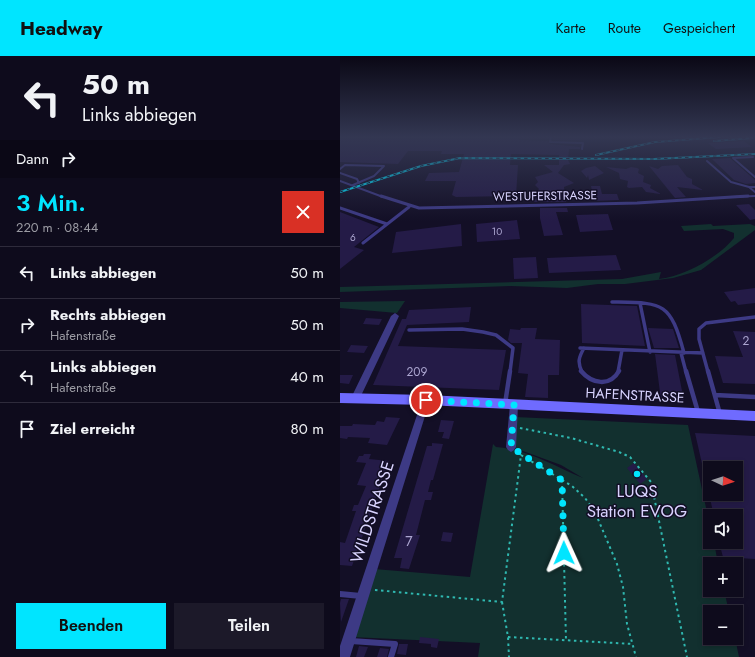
<!DOCTYPE html>
<html lang="de">
<head>
<meta charset="utf-8">
<style>
  body { margin:0; font-family:Jost,sans-serif; background:#1c1929; color:#f1f3f6; height:100vh; display:flex; flex-direction:column; font-size:15px; white-space:nowrap }
  * { box-sizing:border-box; margin:0 }
  p { font-size:13px; color:#9b9ba3 }
  .icon { flex:none; width:22px; height:22px; fill:none; stroke:currentColor; stroke-width:2; stroke-linecap:round; stroke-linejoin:round }
  .map { position:relative; flex:1; overflow:hidden }
  .sheet { display:flex; flex-direction:column; background:#0e0b1c; width:340px }
  .sheet>* { flex:none }
  .top-card { background:#0e0b1c; color:#f1f3f6; overflow:hidden }
  .needle { width:26px; rotate:94deg }
  .controls { position:absolute; left:363px; top:405px; display:grid; gap:8px }
  .controls a { display:grid; place-items:center; width:40px; height:40px; border-radius:0px; background:#0e0b1c; box-shadow:0 2px 6px #0003,0 0 0 1px #2e2b3b; font-size:20px }
  .pin { position:absolute; display:grid; place-items:center; width:34px; height:34px; color:#fff; margin:-17px; border:2px solid #fff; border-radius:50%; box-shadow:0 1px 4px #0007 }
  .me { position:absolute; width:44px; margin:-22px; rotate:359deg; stroke-linejoin:round; filter:drop-shadow(0 0 3px #0008) }
  .turn { display:flex; align-items:center; gap:14px; height:84px; padding:0 16px; font-size:18px }
  .turn .icon { width:52px; height:52px; stroke-width:2.5 }
  .turn b { display:block; font-size:28px; line-height:34px }
  .then { display:flex; align-items:center; height:38px; padding:0 16px; background:#0003; gap:8px; font-size:15px }
  .round { display:grid; place-items:center; flex:none; width:42px; height:42px; border-radius:0px; background:#1c1929 }
  .head { display:flex; align-items:center; justify-content:space-between; height:68px; padding:0 16px }
  h1 { font-size:24px; font-weight:600; line-height:30px; color:#00e5ff }
  .cta { display:flex; gap:8px; margin-top:auto; padding:8px 16px }
  .cta a { flex:1; height:46px; border-radius:0px; background:#00e5ff; color:#111; font-size:16px; font-weight:600; line-height:46px; text-align:center }
  .cta a+a { background:#1c1929; color:#f1f3f6 }
  ul { padding:0; list-style:none }
  li { display:flex; align-items:center; gap:12px; height:52px; padding:0 16px; border-top:1px solid #2e2b3b }
  li div { flex:1 }
  li b { display:block; font-size:15px }
  li em { font-style:normal }
  header { display:flex; align-items:center; gap:24px; box-sizing:border-box; height:56px; padding:0 20px; background:#00e5ff; color:#111 }
  header strong { font-size:19px }
  nav { display:flex; gap:22px; margin-inline-start:auto; font-size:14px }
  main { display:flex; flex:1; min-height:0 }
  .map>svg:first-child { display:block }
  .green { fill:#12302f }
  .building { fill:#241b47 }
  .lines { fill:none; stroke-linecap:round; stroke-linejoin:round }
  .path { stroke:#2fb8b0; stroke-width:2; stroke-dasharray:2.5 3.5; stroke-linecap:butt }
  .lane-far4 { stroke:#3d3a85; stroke-width:2 }
  .lane-far3 { stroke:#3d3a85; stroke-width:3 }
  .lane-far2 { stroke:#3d3a85; stroke-width:3.5 }
  .lane-far1 { stroke:#3d3a85; stroke-width:4.5 }
  .lane { stroke:#3d3a85; stroke-width:6 }
  .street { fill:#3d3a85; fill-rule:evenodd }
  .secondary { fill:#6f6bff; fill-rule:evenodd }
  .rail-casing { stroke:#00e5ff; stroke-width:2 }
  .rail { stroke:#130f26; stroke-width:1; stroke-dasharray:3.5; stroke-linecap:butt }
  .route { stroke:#00e5ff; stroke-width:7; stroke-dasharray:0 12.6 }
  .poi-dot { fill:#00e5ff; stroke:#130f26; stroke-width:1.5 }
  .labels { text-anchor:middle; stroke-width:3; stroke-linejoin:round; paint-order:stroke }
  .far-number-label { font-size:10px; fill:#aca6d1 }
  .far-street-label { font-size:12px; fill:#d9d4ff; stroke:#130f26 }
  .number-label { font-size:12px; fill:#aca6d1 }
  .street-label { font-size:14px; fill:#d9d4ff; stroke:#130f26 }
  .near-number-label { font-size:14px; fill:#aca6d1 }
  .near-poi-label { font-size:17px; fill:#d9d4ff; stroke:#130f26 }
  .near-street-label { font-size:17px; fill:#d9d4ff; stroke:#130f26 }
</style>
</head>
<body>
<header>
<strong>Headway</strong>
<nav><a>Karte</a><a>Route</a><a>Gespeichert</a></nav>
</header>
<main>
<section class="sheet">
<div class="top-card">
<div class="turn"><svg class="icon" aria-label="left" viewBox="0 0 24 24"><path d="M17 20v-9H6M10 6l-5 5 5 5"/></svg><div><b>50 m</b>Links abbiegen</div></div>
<div class="then">Dann<svg class="icon" aria-label="right" viewBox="0 0 24 24"><path d="M7 20v-9h11M14 6l5 5-5 5"/></svg></div>
</div>
<div class="head"><div><h1>3 Min.</h1><p>220 m · 08:44</p></div><a class="round" style="background:#d93025;color:#fff"><svg class="icon" aria-label="close" viewBox="0 0 24 24"><path d="M6 6l12 12M18 6L6 18"/></svg></a></div>
<ul>
<li><svg class="icon" aria-label="left" viewBox="0 0 24 24"><path d="M17 20v-9H6M10 6l-5 5 5 5"/></svg><div><b>Links abbiegen</b></div><em>50 m</em></li>
<li><svg class="icon" aria-label="right" viewBox="0 0 24 24"><path d="M7 20v-9h11M14 6l5 5-5 5"/></svg><div><b>Rechts abbiegen</b><p>Hafenstraße</p></div><em>50 m</em></li>
<li><svg class="icon" aria-label="left" viewBox="0 0 24 24"><path d="M17 20v-9H6M10 6l-5 5 5 5"/></svg><div><b>Links abbiegen</b><p>Hafenstraße</p></div><em>40 m</em></li>
<li><svg class="icon" aria-label="arrive" viewBox="0 0 24 24"><path d="M6 21V4h12l-3 4 3 4H6"/></svg><div><b>Ziel erreicht</b></div><em>80 m</em></li>
</ul>
<div class="cta"><a>Beenden</a><a>Teilen</a></div>
</section>
<div class="map">
<svg width="415" height="601" viewBox="0 0 415 601">
  <rect width="100%" height="100%" fill="#130f26"/>
  <path class="green" d="M371,168L373,170L410,168L415,170V174L361,214L333,222L285,228H258L227,232L171,230L0,236V231L282,223L321,216L319,223C343,221 379,201 394,182V177L383,173L344,175L341,170Z
    M65,245L57,257L0,252V246Z
    M175,361L348,369L370,470V486H374L378,508H370V534H384L389,556H370V582H395L399,601H138L140,587L11,581L34,513L130,521L153,388L156,391C187,393 214,410 243,422L221,409L172,391Z"/>
  <path class="building" d="M0,81H179V84L208,85L210,88L240,91V93H229L228,104L230,108L224,109L218,117L234,127L224,131L226,146H191L197,142L196,137L199,133L195,129L198,126L195,121L213,116L204,109H219V99L171,98L170,109H178L176,140L116,141L112,139L116,125H85L89,117L119,116L124,98H101L102,95H68L58,108L0,106Z
    M214,81H240V84H214Z
    M404,85L412,91L376,93L368,87Z
    M390,102L415,124V127L406,128L394,124L372,103Z
    M338,109L347,121L352,123V128L363,134L337,131L346,141L335,142L309,110L318,113L322,110Z
    M255,110L264,117L249,124L248,119L247,122L241,115L246,112Z
    M266,111L286,113L291,111L297,112L299,113L298,117L304,120L303,126L311,129L310,132L321,138L306,136L302,131L289,132L287,131L288,125L280,123L279,117Z
    M251,130H260L262,138H277L279,144L254,145Z
    M409,148L415,154V163L410,164L396,149Z
    M200,152H227L228,156H216L223,179L204,180L200,162Z
    M0,156L39,171L14,191L24,194L0,213Z
    M268,158L273,174L240,176L236,159Z
    M177,164L180,183L137,186L136,168Z
    M121,168L122,190L52,197L56,176Z
    M276,199L281,214L209,217L207,202Z
    M196,201L198,222L174,223L173,202Z
    M415,232V247L398,249L395,245L391,246L384,236Z
    M241,248L297,250L305,290L242,287Z
    M131,251L129,266L67,269L58,290L166,294L159,334L33,329L62,263H66L69,254Z
    M26,262L42,263L39,269L23,268Z
    M181,272H197L195,283L220,284L219,319H208V342L185,341L188,318L178,317L182,287H171L168,284L170,273L180,274Z
    M308,272L333,273L339,292H314Z
    M393,275L415,276V328L383,327L375,300L403,301Z
    M11,289L28,290L24,297L7,296Z
    M315,298L335,299L344,345L321,344Z
    M0,319H13L9,328L0,327Z
    M46,361L60,362L47,389L28,387L30,382L8,381L7,383L0,382V370H12L13,368L35,369L37,365L44,366Z
    M101,364L114,365L109,383L102,382L104,376H98Z
    M355,377L415,380V503L383,501L379,486H396V460H374L369,438H396V412H370V433L368,434Z
    M92,387L103,388L93,424H91L88,436H93L91,444H85L76,479H80L69,513L60,512L62,502H54L87,390H92Z
    M24,398H31L29,403L49,405L12,510L0,509V486L5,487L16,455H12L14,449H18L26,430L17,429L26,407L16,406L19,400H23Z
    M294,407L307,423L300,428L287,412Z
    M103,476L113,477L111,486L101,485Z
    M1,543H9L1,566L0,547Z
    M80,581L99,583L97,592L91,591V588L79,587Z
    M59,588H68L66,599L57,598Z
    M19,590L28,591L24,601H16Z
    M40,592L49,593L47,601H37Z"/>
  <g class="lines">
    <path class="path" d="M180,372L231,382L279,396L290,401L311,426L347,601
      M181,399L232,430L245,442L255,456L277,508L283,531L287,568L296,601
      M222,424L226,585
      M35,534L162,546L181,399L178,396
      M162,546L168,581L169,601
      M168,581L293,588"/>
    <path class="lane-far4" d="M211,81L210,86L243,87L242,93
      M393,102L415,121
      M393,102L413,101
      M367,105L391,126L409,131
      M0,113L5,109L44,110L34,120L13,129
      M0,117L17,123L19,127
      M0,125L43,141
      M415,131H409L415,136
      M391,141L415,140"/>
    <path class="lane-far3" d="M41,140L79,152L297,147L408,140
      M0,152L47,168
      M23,187L69,151"/>
    <path class="lane-far2" d="M272,246C323,247 330,245 344,297
      M300,247L310,296
      M69,274L122,273L143,276L156,279L173,292L170,316
      M240,292L363,297
      M341,297L346,316
      M242,316C237,306 239,301 244,292
      M278,316L282,294
      M368,316L359,283V273L366,267L415,261"/>
    <path class="lane-far1" d="M241,315C252,328 270,331 279,315
      M346,315L358,356
      M368,315L380,358
      M375,339L415,341
      M165,348L170,315"/>
    <path class="lane" d="M0,538L21,540
      M11,585L55,588L51,601"/>
    <path class="street" d="M55,257L59,260L18,346L15,347L12,346L11,343L12,340L51,260Z
      M86,340L89,341L90,344L10,601H0V590L83,341Z
      M174,345L177,346L178,349L176,391L174,394L171,396L168,394L166,391L170,349L171,346Z"/>
    <path class="secondary" d="M0,337L86,339L415,355V365L86,349L0,347Z"/>
    <defs>
      <path id="rail" d="M374,85L412,82
        M256,99L315,86L380,81
        M0,136L81,110L120,102L314,103L415,98"/>
    </defs>
    <use href="#rail" class="rail-casing"/>
    <use href="#rail" class="rail"/>
  </g>
  <linearGradient id="sky" x2="0" y2="1"><stop stop-color="#0a0815"/><stop offset="0.49" stop-color="#333752"/><stop offset="1" stop-color="#333752" stop-opacity="0"/></linearGradient>
  <rect width="415" height="165" fill="url(#sky)"/>
  <g class="lines">
    <path class="route" d="M86,344L174,349L171,391L222,424L224,497"/>
  </g>
  <circle class="poi-dot" cx="297" cy="418" r="4"/>
  <g class="labels">
    <g class="far-number-label">
      <text x="157" y="179">10</text>
      <text x="13" y="185">6</text>
    </g>
    <g class="far-street-label">
      <text transform="translate(205 140) rotate(-1)" y="4">WESTUFERSTRASSE</text>
    </g>
    <g class="number-label">
      <text x="406" y="289">2</text>
      <text x="77" y="320">209</text>
    </g>
    <g class="street-label">
      <text transform="translate(295 339) rotate(3)" y="5">HAFENSTRASSE</text>
    </g>
    <g class="near-number-label">
      <text x="69" y="490">7</text>
    </g>
    <g class="near-poi-label">
      <text x="297" y="441">LUQS<tspan x="297" dy="20">Station EVOG</tspan></text>
    </g>
    <g class="near-street-label">
      <text transform="translate(32 456) rotate(-72)" y="6">WILDSTRASSE</text>
    </g>
  </g>
</svg>
<div class="controls">
<a><svg class="needle" viewBox="-14 -14 28 28"><path d="M0-13l5 13h-10z" fill="#e53935"/><path d="M0 13l5-13h-10z" fill="#9b9ba3"/></svg></a>
<a><svg class="icon" aria-label="sound" viewBox="0 0 24 24"><path d="M4 9h4l5-4v14l-5-4H4zM17 9q2 3 0 6"/></svg></a>
<a>+</a>
<a>−</a>
</div>
<div class="pin" style="left:86px;top:344px;background:#d93025"><svg class="icon" aria-label="arrive" viewBox="0 0 24 24"><path d="M6 21V4h12l-3 4 3 4H6"/></svg></div>
<svg class="me" style="left:224px;top:497px" viewBox="-20 -20 40 40"><path d="M0-17L14 15 0 8-14 15z" fill="#00e5ff" stroke="#fff" stroke-width="4"/></svg>
</div>
</main>
</body>
</html>
